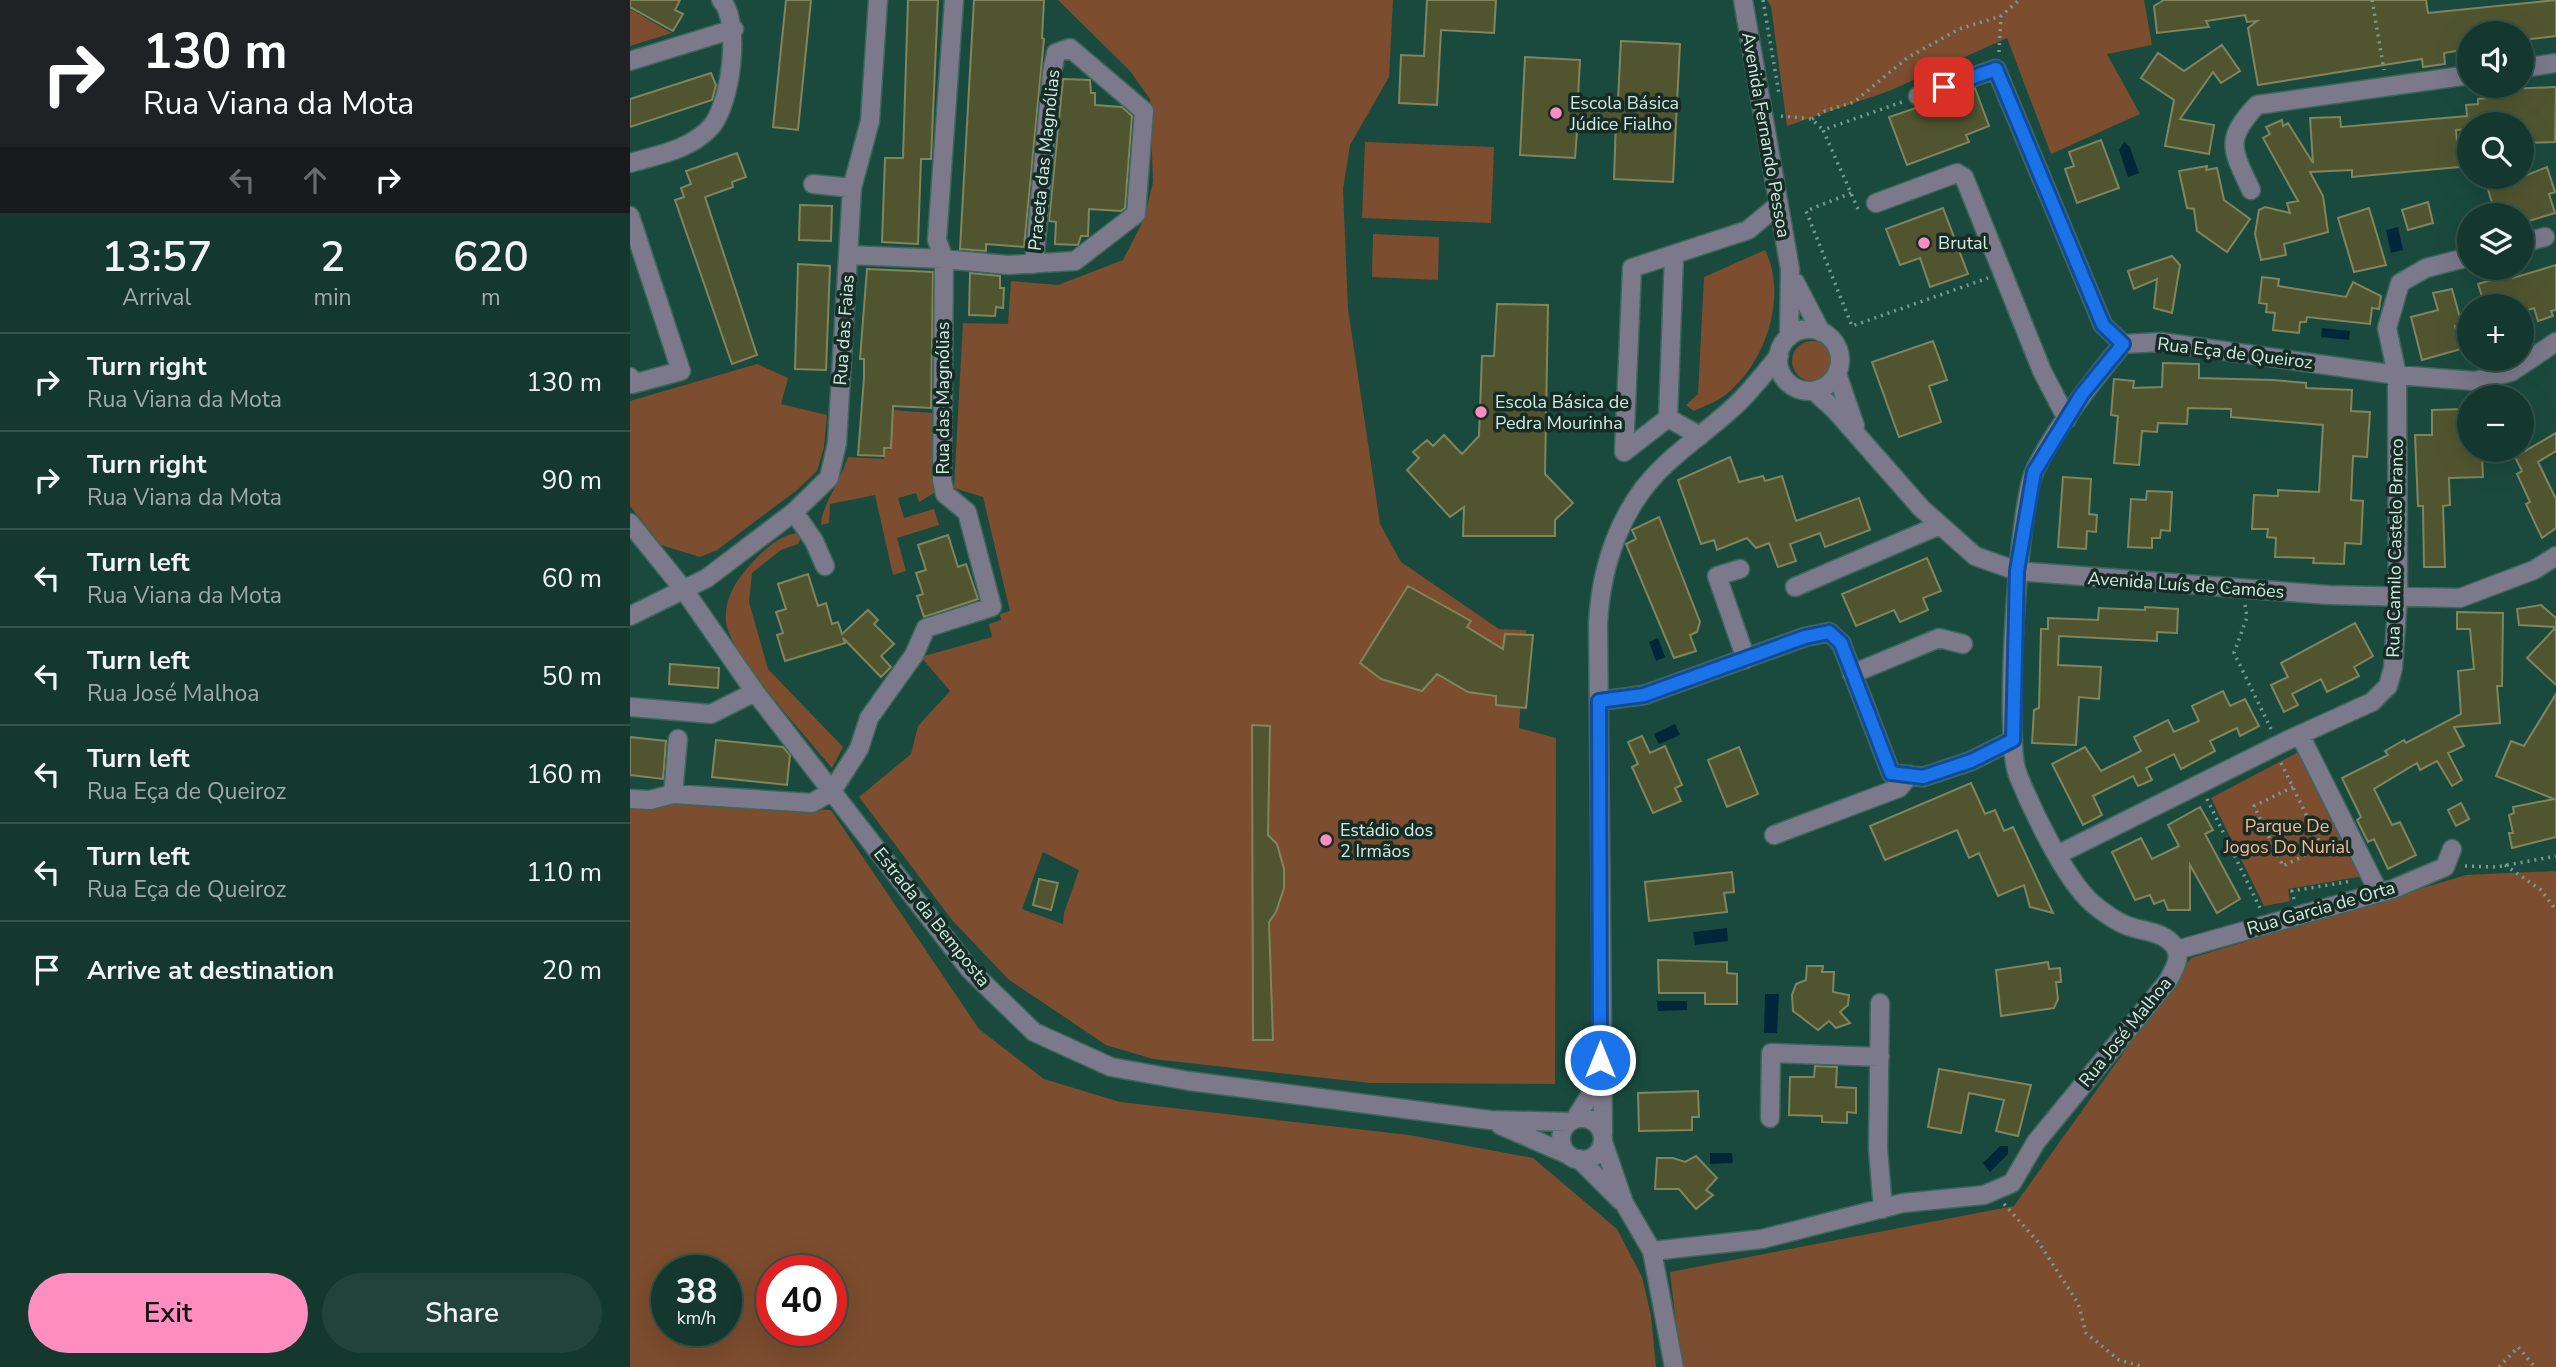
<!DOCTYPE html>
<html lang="en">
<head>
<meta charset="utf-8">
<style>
  body { margin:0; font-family:"Nunito Sans",sans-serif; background:#21433a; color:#f1f3f6; height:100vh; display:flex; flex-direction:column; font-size:26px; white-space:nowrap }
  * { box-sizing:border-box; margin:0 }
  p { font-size:23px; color:#9dacaa }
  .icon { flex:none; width:38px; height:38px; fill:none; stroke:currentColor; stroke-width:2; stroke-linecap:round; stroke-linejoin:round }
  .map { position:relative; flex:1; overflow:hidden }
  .drawer { display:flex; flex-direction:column; background:#14382e; width:630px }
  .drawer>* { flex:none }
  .guide { background:#202124; color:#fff; overflow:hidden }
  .controls { position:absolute; left:1827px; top:21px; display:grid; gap:14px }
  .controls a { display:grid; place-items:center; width:77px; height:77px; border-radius:50%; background:#14382e; box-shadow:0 7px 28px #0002,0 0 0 2px #33524a; font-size:35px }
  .speed { position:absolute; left:21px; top:1255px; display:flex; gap:14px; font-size:35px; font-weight:700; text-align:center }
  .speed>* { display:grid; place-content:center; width:91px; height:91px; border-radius:50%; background:#14382e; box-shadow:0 7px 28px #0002,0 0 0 2px #33524a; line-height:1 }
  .speed small { font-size:18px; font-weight:400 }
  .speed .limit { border:10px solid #d22; background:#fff; color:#111 }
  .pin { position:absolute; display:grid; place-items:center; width:60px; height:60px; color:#fff; margin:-30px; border-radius:14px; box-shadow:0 4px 10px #0006 }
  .me { position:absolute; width:77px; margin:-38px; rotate:0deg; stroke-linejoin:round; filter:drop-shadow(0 0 5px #0008) }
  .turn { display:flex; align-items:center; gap:24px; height:147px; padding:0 28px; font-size:32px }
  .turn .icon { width:91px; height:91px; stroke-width:2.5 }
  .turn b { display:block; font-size:49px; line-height:60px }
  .lanes { display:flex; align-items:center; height:66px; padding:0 28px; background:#0003; justify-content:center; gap:35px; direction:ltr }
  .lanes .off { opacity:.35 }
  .eta { display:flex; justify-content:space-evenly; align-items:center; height:119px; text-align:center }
  .eta b { font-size:42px; font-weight:600; line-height:49px }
  .action { display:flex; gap:14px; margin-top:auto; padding:14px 28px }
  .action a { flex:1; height:80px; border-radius:42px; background:#fd8ebf; color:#111; font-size:28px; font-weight:600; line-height:80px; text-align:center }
  .action a+a { background:#21433a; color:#f1f3f6 }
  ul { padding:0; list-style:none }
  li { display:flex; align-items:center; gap:21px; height:98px; padding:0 28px; border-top:2px solid #33524a }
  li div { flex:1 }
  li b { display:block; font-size:26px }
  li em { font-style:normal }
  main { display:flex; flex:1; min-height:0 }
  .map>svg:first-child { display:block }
  .green { fill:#7c4d2e; fill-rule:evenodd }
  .water { fill:#002739 }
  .building { fill:#51552f; stroke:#81855e; stroke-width:2 }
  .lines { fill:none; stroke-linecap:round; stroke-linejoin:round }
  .minor-casing { stroke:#3b675c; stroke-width:21 }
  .path { stroke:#779c92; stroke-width:3.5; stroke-dasharray:2 5; stroke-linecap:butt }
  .minor { stroke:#7b798a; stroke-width:18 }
  .route-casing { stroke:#114b97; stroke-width:18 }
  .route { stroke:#1a73e8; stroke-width:12 }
  .poi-dot { fill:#fd8ebf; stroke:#182c26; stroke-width:2.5 }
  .labels { text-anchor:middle; stroke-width:7; stroke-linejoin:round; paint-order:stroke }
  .poi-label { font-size:18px; fill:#d1eae2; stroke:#182c26; text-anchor:start }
  .street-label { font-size:18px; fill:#d1eae2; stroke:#182c26 }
  .park-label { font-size:18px; fill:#fbb78c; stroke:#182c26 }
</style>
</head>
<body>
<main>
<section class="drawer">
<div class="guide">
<div class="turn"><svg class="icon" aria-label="right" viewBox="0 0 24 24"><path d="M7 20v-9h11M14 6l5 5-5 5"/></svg><div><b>130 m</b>Rua Viana da Mota</div></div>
<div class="lanes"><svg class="icon off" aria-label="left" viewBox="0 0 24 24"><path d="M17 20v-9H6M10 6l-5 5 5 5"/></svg><svg class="icon off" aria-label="ahead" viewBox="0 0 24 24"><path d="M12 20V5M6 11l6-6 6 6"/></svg><svg class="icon" aria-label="right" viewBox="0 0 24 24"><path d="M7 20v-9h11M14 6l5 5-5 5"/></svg></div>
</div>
<div class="eta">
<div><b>13:57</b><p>Arrival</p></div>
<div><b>2</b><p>min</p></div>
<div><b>620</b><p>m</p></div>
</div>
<ul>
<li><svg class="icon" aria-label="right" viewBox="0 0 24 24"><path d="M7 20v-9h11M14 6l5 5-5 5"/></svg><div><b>Turn right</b><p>Rua Viana da Mota</p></div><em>130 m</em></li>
<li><svg class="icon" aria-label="right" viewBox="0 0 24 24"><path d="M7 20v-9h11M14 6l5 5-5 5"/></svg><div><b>Turn right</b><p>Rua Viana da Mota</p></div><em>90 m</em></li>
<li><svg class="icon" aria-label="left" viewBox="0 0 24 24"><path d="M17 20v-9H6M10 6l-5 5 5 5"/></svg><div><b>Turn left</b><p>Rua Viana da Mota</p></div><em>60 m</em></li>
<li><svg class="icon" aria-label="left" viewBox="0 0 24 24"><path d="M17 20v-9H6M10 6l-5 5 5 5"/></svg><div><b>Turn left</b><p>Rua José Malhoa</p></div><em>50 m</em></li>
<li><svg class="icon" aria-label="left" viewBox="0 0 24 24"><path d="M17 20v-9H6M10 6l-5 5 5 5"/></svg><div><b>Turn left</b><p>Rua Eça de Queiroz</p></div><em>160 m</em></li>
<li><svg class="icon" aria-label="left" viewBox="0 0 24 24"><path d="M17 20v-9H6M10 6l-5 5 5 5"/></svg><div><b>Turn left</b><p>Rua Eça de Queiroz</p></div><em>110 m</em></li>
<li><svg class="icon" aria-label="arrive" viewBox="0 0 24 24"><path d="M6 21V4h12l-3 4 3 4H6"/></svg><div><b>Arrive at destination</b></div><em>20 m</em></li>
</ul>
<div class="action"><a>Exit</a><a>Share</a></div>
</section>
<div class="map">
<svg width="1926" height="1367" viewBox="0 0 1926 1367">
  <rect width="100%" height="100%" fill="#1a4a3e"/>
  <path class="green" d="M428,0H763L759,77L720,145L713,189L718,309L750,524L771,562L869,629L896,630L889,728L926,738L925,1084L740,1083L523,1059L476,1045L378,979L322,920L229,797L281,754L288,726L320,691L291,657L362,637L359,624L371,620L370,614L380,611L353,497L324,488L333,323L378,324L381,281L428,285L493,260L514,219L523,182L520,99L500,71ZM413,852L449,870L434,913L433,924L392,909Z
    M1137,0H1514L1522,45L1477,54L1510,114L1421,154L1377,38L1259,91L1157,126L1141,6Z
    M0,9L42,33L0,46Z
    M735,142L864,147L861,223L732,218Z
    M743,234L809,237L808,280L742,277Z
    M1135,250C1158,296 1136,361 1098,393C1088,401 1075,406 1064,411L1056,405L1068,394L1074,277Z
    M1162 361a20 20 0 1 1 40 0a20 20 0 1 1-40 0Z
    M127,364L158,378L151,404L197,415L194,447L187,471L167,490L87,550L70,557L31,545L0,506V401Z
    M262,410L302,413L304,493L289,502L286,493L268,498L274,518L304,509L309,525L267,538L276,571L263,575L245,495L200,504L199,523L191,525C190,510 212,477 218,457L254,459L255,449L261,450Z
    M168,533L171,538L168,544L151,550L122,573L119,602L138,669L213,747L202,768C180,741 98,652 96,622C94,599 105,582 120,565C132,552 149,534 168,533Z
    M1672,750L1734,876L1658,889L1660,901L1634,906L1581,798Z
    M0,802L201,810L349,1029L414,1079L490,1102L779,1135L903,1158L987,1229L1012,1277L1021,1316L1026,1367H0ZM37,1270H96V1330H37ZM142,1270H201V1330H142Z
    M1926,871V1367H1051L1040,1272L1384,1206L1561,958L1836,875Z"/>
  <path class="water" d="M1494,142L1500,147L1509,173L1498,177L1489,150Z
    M1768,227L1773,250L1761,253L1756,230Z
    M1692,328L1720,331L1719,340L1691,337Z
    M1028,638L1035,657L1026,661L1019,642Z
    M1045,724L1050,735L1029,744L1024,734Z
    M1097,928L1098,941L1065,945L1063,932Z
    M1135,994H1149L1147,1033H1134Z
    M1027,1001H1057V1010L1028,1011Z
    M1370,1146H1378V1154L1360,1172L1353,1163Z
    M1080,1153H1102L1103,1163L1080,1164Z"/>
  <path class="building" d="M0,0H50L45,10L53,14L43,31L0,7Z
    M156,0H181L168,130L143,127Z
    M278,0H308L301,159H291L288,244L252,242L255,158H273Z
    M344,0H414L412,38L414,39L394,247L356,244V251L330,249Z
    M797,0H866L864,33L811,30L807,105L769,103L771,55L794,56Z
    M1534,0H1796L1798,13L1926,0V36L1892,40V33H1839V49L1814,53L1815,64L1793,67L1792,59L1628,85L1618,28L1627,21L1617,22L1615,15L1576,21L1579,27L1527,33L1524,6Z
    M991,41L1050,44L1043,182L984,179L986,121L948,119L945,158L890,155L895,57L950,60L948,98L988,100Z
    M1592,45L1610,71L1591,83L1583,72L1550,119L1584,125L1579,154L1535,146L1544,100L1511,78L1528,53L1554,71Z
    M81,73L86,85L82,100L0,127V99Z
    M433,79L460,80L461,93H465V105L492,107L502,116L495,208L491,211L459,209L458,236H451L448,245L425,244L426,222L419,221Z
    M1926,87L1925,142L1892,143V124H1839V129L1826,130L1829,167L1722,177V170L1680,172L1693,196L1698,232L1654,244L1656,255L1631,260L1625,234L1629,210L1635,207L1660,213L1657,203L1668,201L1633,138L1640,134L1636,127L1652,120L1653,126L1658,123L1683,163L1680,118L1710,117L1711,127L1837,116L1836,105L1848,104V99L1880,96L1879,89Z
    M1345,88L1359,126L1336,135L1339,142L1277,165L1259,117Z
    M1471,140L1489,188L1447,203L1435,169L1444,166L1439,152Z
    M107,153L116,177L102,182L103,187L75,197L127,355L102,364L45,200L54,197L51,188L61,184L56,171Z
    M1577,166L1576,170L1587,168L1594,200L1620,219L1597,252L1567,231L1564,209L1557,208L1549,171Z
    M1917,167L1925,192L1919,194L1925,213L1892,223V215H1866L1854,177H1892Z
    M1798,202L1803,223L1778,230L1772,210Z
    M170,205L202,206L201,241L169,240Z
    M1313,208L1338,274L1300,287L1290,258L1270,265L1256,229Z
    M1739,208L1756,265L1724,272L1708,218Z
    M1542,256L1550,265L1542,313L1524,308L1527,279L1504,289L1498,271Z
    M168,264L200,266L196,370L165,369Z
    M1926,265V310L1921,311L1923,316L1908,321L1904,308L1892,312V306H1855L1848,284L1882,274L1883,278Z
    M237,269L303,272L301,408L263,406L261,448H254V456L228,455L234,378V359H230Z
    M340,273L370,276V288H374L373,308L366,307L365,316L339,315Z
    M1632,277L1649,279L1648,286L1716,297L1723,282L1751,296L1749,309L1742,308L1740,324L1677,317L1676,322H1670L1669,333L1643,330L1645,313L1636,312L1637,304L1629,303Z
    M1822,289L1832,325L1825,326L1831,349L1792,360L1781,317L1808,310L1803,293Z
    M867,304L918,305L915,474L943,503L925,520V536H833L834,507L820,517L777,470L789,458L783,452L797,440L803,446L814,435L832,454L849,436L852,356H864Z
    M1303,341L1317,380L1299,386L1311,422L1269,437L1242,362Z
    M1533,363L1569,364V378L1643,380L1676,383V388L1722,390L1721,411L1740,412L1737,457L1723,456L1721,500L1733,501L1731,544L1715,543L1714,564L1683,563L1684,558L1645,557L1646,538L1637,537L1638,529H1622L1624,495L1648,496V490L1689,492L1693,425L1601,417V409L1558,408L1557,424L1528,423L1527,432L1512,431L1509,465L1484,463L1488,416L1481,415L1484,379L1504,381L1503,388L1532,387Z
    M1834,409L1835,426H1839V450H1845L1846,457H1852L1853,477L1819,478L1820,505L1813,506L1815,567H1794L1793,506H1788L1785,435H1802V410Z
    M1926,433V451L1908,462L1926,499V528L1912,538L1896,504L1900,502L1887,474L1892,471L1885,457Z
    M1100,457L1109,482L1133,476L1135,481L1152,476L1166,521L1229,498L1240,530L1195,547L1190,533L1160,544L1166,561L1148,567L1139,543L1126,548L1117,538L1087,550L1084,540L1071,544L1048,480Z
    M1433,477L1461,479L1459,514L1467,515L1466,532L1457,531L1456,549L1428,547Z
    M1517,491L1542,492L1540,531L1531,530L1530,538H1522V548L1498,547L1501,499L1516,500Z
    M1029,517L1070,622L1067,632L1060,635L1066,651L1044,658L996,544L1006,539L1002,530Z
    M318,535L328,567L336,564L348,599L294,617L287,596L293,594L286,573L296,570L288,545Z
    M1297,558L1311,591L1293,598L1298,610L1270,622L1264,610L1226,626L1212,594Z
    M178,574L188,606L196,603L202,624L208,622L212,634L238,610L248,620L244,624L264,644L251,656L261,667L251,677L213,638L215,643L155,661L147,635L153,633L146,612L156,609L148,584Z
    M778,586L841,621L837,627L873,649L875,634L903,635L896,708L866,705V696L838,692L807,674L792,691L751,679L730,663Z
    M1911,605L1926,618V685L1897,658L1926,627L1889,625L1887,609Z
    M1515,607L1548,609L1547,633L1527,632V641L1429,636L1428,665L1471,667L1469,699L1449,697L1446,745L1402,743L1404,710L1409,708L1411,629H1418V618L1468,620L1469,608L1515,610Z
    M1827,612L1873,613L1872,686H1867L1870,723L1824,727L1834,746L1818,753L1832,780L1822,786L1807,761L1790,770L1787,763L1744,789L1762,825L1770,822L1786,855L1758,869L1744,839L1738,842L1727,820L1731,817L1712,778L1758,755L1755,751L1774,740L1776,743L1831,714L1828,671L1844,669L1840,629H1827Z
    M1725,623L1743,656L1724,667L1729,676L1697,692L1691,679L1662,694L1668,705L1654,712L1641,685L1658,677L1651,663Z
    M40,664L89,668L88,688L39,684Z
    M1593,691L1600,706L1615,699L1629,726L1610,736L1607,728L1580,741L1585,751L1551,769L1544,754L1516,768L1522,780L1508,786L1503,776L1463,796L1472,815L1453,825L1422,764L1455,747L1471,771L1511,751L1504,737L1538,720L1544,732L1569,721L1562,706Z
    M1926,694V837L1882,848L1879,833H1883L1879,815L1884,813L1883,807L1924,799L1866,776L1881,741L1894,746Z
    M622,725L640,726L638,835L647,844L654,869V888L646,912L639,922L643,1040H623Z
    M1012,736L1020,753L1035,746L1052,785L1045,788L1051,801L1023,813L1002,767L1008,764L998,742Z
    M0,737L36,741L33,779L0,775Z
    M86,740L153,747L160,755L157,785L82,777Z
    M1109,747L1128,794L1097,807L1078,760Z
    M1341,783L1355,814L1365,810L1374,831L1383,827L1423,913L1400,907L1394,885L1368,896L1349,853L1339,858L1327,830L1255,860L1240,826Z
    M1831,803L1839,819L1826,826L1818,810Z
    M1570,807L1583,830L1575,834L1610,899L1587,913L1560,865V910H1538L1534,900L1524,904L1520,895L1505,900L1482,852L1511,838L1522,859L1549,846L1538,825Z
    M1102,872L1104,892L1094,893L1097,912L1019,921L1015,882Z
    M409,879L428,883L421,910L403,905Z
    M1028,960L1097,962V973L1107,974V1004H1075V993H1029Z
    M1418,962L1419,969L1430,968L1431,982H1426L1428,999L1424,1008L1371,1016L1366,970Z
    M1177,966H1193L1192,972H1204L1203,992L1219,995L1218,1005L1210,1012L1220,1023L1206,1028L1199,1021L1188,1030L1163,1011L1162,995L1166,984L1176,980Z
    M1185,1066L1207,1067L1206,1087L1226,1088V1113L1217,1112V1123L1192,1122V1116L1159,1115L1160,1077H1184Z
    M1309,1069L1401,1085L1388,1136L1366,1131L1374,1100L1339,1093L1331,1133L1298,1127Z
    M1068,1091L1069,1117H1062V1130L1009,1131L1008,1093Z
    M1066,1156L1087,1178L1076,1190L1083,1195L1066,1209L1049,1189H1025L1027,1158H1043L1055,1162Z"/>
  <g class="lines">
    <defs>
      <path id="minor" d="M1113,0L1160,269L1159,337
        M0,61L104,29
        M1892,68L1926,63
        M1288,96L1366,69L1473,325L1493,344L1531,342L1767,375L1845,381L1881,372L1926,342
        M0,163C28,155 58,150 79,129C101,108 112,21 91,0
        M183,184L222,188
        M1621,190C1602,149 1594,140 1627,105L1839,75
        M1246,203L1327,173L1334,177L1412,371L1437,419
        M0,216L51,371L2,384L0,377
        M1892,243L1915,237
        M219,255L314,259L378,265L445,261L506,214L514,111L440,48L426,53L422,72L404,264
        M1165,282L1191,332
        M1148 360a31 31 0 1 1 62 0a31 31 0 1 1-62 0Z
        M1207,374L1225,426
        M1184,391L1205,410L1291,508L1345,556L1387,571L1699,595L1830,598L1904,570L1926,556
        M1038,418L994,452L1002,268L1118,230L1148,205
        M1038,418L1044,255
        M1038,418L1070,436
        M164,512L184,541L195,566
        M0,523L54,590L125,692L340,970L404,1032L481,1067L559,1081L860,1120L939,1122
        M1110,569L1087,576L1116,659
        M1165,587L1310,525
        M0,616L77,578L164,512L199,478L207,443L222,188L240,121L248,0
        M1222,674L1309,638L1333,644
        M969,701L1014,695L1175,637L1199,632L1211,643L1261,773L1293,777L1341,761L1383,740
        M0,707L81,714L125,692
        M1670,735L1749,893
        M43,794L48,739
        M0,799L20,800L43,794L182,803L202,791L229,749L239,718L284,655L296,628L362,607L337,512L315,494L312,480L314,259L307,240L324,0
        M1144,835L1269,788L1280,775
        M1427,855L1658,740L1742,702L1758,686L1763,668L1768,596L1767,375L1757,328L1770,283L1796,268L1839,257
        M1547,950L1763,889L1815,867L1822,849
        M1250,1003L1248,1149L1253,1209
        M1140,1118L1141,1053L1250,1057
        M931 1139a21 21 0 1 1 42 0a21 21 0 1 1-42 0Z
        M945,1119L959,1097L967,1074
        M870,1125L939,1155
        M973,1133L968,624C971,565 991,505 1036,464C1059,442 1087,424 1110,401C1124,387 1136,371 1149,356
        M973,1142L994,1203L1022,1251L1044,1367
        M949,1159L991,1201
        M1022,1251L1132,1239L1273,1203L1354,1195L1382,1183L1406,1142L1538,981C1543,971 1552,958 1545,947C1534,931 1514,932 1498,926C1487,922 1471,911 1462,903C1435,879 1402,810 1388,775C1373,741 1388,504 1405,470C1428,424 1461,383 1493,344"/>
    </defs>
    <use href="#minor" class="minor-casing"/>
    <path class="path" d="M1133,0L1149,94
      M1742,0L1754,70
      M1369,52L1371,16
      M1151,116L1182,119L1193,130
      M1182,119L1195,111L1224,102L1277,58L1329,29L1371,16L1389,0
      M1221,193L1176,211L1222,326L1358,278
      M1228,209L1193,130L1272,102
      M1615,605L1617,617L1604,653L1641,729
      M1651,763L1692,847L1653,866L1624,806L1663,787
      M1577,799L1630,908
      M1875,865L1911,890L1926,910
      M1835,866L1867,867L1926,856
      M1664,899L1662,891L1722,881
      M1374,1204L1409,1243L1448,1303L1456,1333L1489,1360L1514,1367
      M1869,1367L1888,1347L1905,1367"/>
    <use href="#minor" class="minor"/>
  </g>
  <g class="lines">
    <defs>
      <path id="route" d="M970,1060L969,701L1014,695L1175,637L1199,632L1211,643L1261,773L1293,777L1341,761L1383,740L1387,571L1404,472L1452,394L1493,344L1473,325L1366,69L1314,87"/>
    </defs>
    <use href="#route" class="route-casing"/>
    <use href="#route" class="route"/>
  </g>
  <g class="poi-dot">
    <circle cx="926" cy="113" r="7"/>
    <circle cx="1294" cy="243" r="7"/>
    <circle cx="851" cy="412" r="7"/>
    <circle cx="696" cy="840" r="7"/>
  </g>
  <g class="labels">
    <g class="poi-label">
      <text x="940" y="109">Escola Básica<tspan x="940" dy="21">Júdice Fialho</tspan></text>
      <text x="1308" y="249">Brutal</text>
      <text x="865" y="408">Escola Básica de<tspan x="865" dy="21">Pedra Mourinha</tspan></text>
      <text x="710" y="836">Estádio dos<tspan x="710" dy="21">2 Irmãos</tspan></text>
    </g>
    <g class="street-label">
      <text transform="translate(1136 135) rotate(80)" y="6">Avenida Fernando Pessoa</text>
      <text transform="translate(414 160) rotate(-84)" y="6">Praceta das Magnólias</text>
      <text transform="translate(214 330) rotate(-86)" y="6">Rua das Faias</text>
      <text transform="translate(1605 353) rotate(7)" y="6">Rua Eça de Queiroz</text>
      <text transform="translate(313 398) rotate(-90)" y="6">Rua das Magnólias</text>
      <text transform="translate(1765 548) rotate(-89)" y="6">Rua Camilo Castelo Branco</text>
      <text transform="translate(1556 585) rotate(4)" y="6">Avenida Luís de Camões</text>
      <text transform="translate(1691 908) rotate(-16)" y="6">Rua Garcia de Orta</text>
      <text transform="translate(302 917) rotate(51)" y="6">Estrada da Bemposta</text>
      <text transform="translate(1495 1032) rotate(-51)" y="6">Rua José Malhoa</text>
    </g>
    <g class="park-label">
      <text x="1657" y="832">Parque De<tspan x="1657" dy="21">Jogos Do Nurial</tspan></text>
    </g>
  </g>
</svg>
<div class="controls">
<a><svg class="icon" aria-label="sound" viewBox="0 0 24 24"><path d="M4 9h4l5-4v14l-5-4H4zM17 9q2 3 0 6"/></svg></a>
<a><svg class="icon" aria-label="search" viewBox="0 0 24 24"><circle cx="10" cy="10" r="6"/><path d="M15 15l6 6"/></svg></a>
<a><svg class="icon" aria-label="layers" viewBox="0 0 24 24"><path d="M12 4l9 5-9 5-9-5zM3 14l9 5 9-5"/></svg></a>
<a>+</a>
<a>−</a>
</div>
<div class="speed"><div>38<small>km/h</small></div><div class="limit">40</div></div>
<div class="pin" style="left:1314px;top:87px;background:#d93025"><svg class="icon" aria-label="arrive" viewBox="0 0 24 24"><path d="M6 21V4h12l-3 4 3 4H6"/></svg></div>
<svg class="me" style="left:970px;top:1060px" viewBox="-20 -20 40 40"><circle r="17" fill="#1a73e8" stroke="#fff" stroke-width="3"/><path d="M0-11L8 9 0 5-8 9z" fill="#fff"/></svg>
</div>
</main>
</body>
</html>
